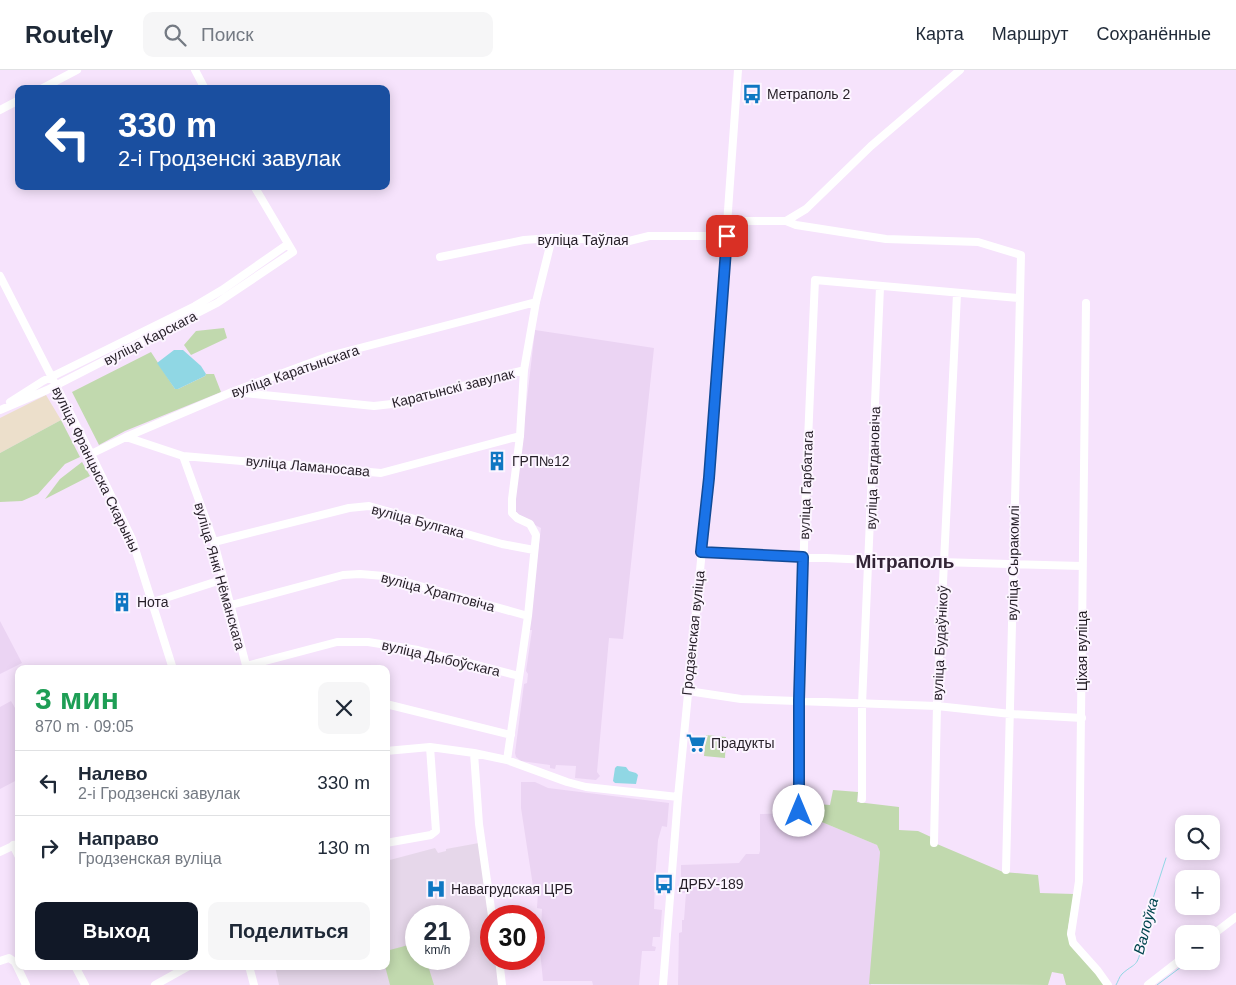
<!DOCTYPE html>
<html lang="ru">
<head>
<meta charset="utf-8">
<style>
  body { margin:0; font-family:Helvetica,sans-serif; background:#f6f6f7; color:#1f2937; height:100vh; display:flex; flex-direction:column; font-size:19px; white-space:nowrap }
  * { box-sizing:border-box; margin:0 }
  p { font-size:16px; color:#747a83 }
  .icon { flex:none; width:28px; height:28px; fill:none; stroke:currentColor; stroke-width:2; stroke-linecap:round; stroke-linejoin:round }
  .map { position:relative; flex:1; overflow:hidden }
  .details { position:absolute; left:15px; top:595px; width:375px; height:305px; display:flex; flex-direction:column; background:#fff; border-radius:10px; box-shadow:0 2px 12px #0003 }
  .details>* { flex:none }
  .banner { position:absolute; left:15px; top:15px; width:375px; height:105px; border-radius:10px; box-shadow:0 2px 12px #0003; background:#1a4fa0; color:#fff; overflow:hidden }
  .fabs { position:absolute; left:1175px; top:745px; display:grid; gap:10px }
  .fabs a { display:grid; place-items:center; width:45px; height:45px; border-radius:10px; background:#fff; box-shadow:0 2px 12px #0003; font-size:25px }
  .speed { position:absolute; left:405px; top:835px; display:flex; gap:10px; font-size:25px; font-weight:700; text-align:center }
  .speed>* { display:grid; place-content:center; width:65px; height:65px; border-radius:50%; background:#fff; box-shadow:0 2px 12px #0003; line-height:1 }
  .speed small { font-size:12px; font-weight:400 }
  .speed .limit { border:8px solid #d22; background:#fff; color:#111 }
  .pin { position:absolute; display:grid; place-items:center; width:42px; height:42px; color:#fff; margin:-21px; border-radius:10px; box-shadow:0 2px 8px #0006 }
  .me { position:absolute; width:55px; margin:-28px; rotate:0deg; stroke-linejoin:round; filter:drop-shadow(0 0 4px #0008) }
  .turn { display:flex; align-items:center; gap:18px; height:105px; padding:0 20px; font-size:22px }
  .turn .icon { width:65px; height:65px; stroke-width:2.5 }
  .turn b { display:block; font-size:35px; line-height:42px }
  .round { display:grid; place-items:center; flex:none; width:52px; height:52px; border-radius:10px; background:#f6f6f7 }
  .summary { display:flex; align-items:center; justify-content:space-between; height:85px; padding:0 20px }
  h1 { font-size:30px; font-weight:600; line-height:38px; color:#1e9e55 }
  .button { display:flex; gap:10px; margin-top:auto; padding:10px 20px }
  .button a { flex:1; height:58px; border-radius:10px; background:#111827; color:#fff; font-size:20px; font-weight:600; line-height:58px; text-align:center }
  .button a+a { background:#f6f6f7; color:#1f2937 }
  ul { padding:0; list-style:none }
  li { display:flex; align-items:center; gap:15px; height:65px; padding:0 20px; border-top:1px solid #e0e1e3 }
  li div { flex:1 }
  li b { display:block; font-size:19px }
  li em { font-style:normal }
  header { display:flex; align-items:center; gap:30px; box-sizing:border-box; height:70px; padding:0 25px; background:#fff; border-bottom:1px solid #e0e1e3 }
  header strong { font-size:24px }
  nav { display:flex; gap:28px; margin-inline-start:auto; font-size:18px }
  .search { width:350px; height:45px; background:#f6f6f7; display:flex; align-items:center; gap:12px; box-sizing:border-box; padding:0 18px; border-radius:10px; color:#747a83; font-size:19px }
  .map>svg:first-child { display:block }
  .commercial { fill:#ecdfcb }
  .built { fill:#ebd4f3 }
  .medical { fill:#e6d7ea; fill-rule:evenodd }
  .green { fill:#c1d9ae }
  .water { fill:#90d7e4 }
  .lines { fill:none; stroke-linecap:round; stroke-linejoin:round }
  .stream { stroke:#90d7e4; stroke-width:1 }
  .minor { stroke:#fff; stroke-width:8 }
  .route-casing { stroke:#114b97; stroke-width:12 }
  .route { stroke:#1a73e8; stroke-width:9 }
  .labels { text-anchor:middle; stroke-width:4; stroke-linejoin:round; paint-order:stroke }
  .poi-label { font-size:14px; fill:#251e27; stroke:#fcf5ff; text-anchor:start }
  .street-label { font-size:14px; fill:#251e27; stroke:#fcf5ff }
  .water-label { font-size:15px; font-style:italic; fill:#00454e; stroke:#fcf5ff }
  .district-label { font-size:19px; font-weight:bold; fill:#322436; stroke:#fcf5ff }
</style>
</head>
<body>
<header>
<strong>Routely</strong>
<div class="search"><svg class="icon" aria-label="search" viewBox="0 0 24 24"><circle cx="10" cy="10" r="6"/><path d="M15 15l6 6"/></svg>Поиск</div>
<nav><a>Карта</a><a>Маршрут</a><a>Сохранённые</a></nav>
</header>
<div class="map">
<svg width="1236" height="915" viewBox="0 0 1236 915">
  <rect width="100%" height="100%" fill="#f6e3fc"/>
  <path class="commercial" d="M46,325L61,350L0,383V348Z"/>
  <path class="built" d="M535,260L654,278L623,569L609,568L597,702L600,706L596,710L575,708L576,696L556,695L555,699L550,698V695L521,691L516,687L515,683L524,614L527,613L528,604L526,601L532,560H528L541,458L515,445L514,441Z
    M0,551L22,593L0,604Z
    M11,631L19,645V709L0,719V637Z
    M521,712H535L548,718L669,733L667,757L662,756L658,770L655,810L654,839L662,840L660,867H653L652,876L656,877L655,881H642L639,915H593L592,911H543L540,880L542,839L537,838L538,822L533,816L521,738Z
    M800,743L877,775L880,782L871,915H678L679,863L682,862V850H684L686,823H681V795L739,793L746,784H759L760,781V744Z"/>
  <path class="medical" d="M479,773L491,854V889H496L500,915H279L275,896H386V791L435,778L438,783L446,781V779ZM416,846H459V889H416Z"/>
  <path class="green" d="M224,258L227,268L191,285L184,275L196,261Z
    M151,282L175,319H178L205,306L206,304H214L221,322L125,361L99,375L72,322Z
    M61,350L80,387L65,394L38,424L22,431L0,432V383Z
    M82,392L90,406L45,429L60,409Z
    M706,665L726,667L725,688L704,686Z
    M833,720L858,722L857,732L899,737V760L918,761L931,767V775L937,774L1003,802L1038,805L1040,823L1074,824L1067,864L1071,876L1106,915H1066L1063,904L1052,902L1048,915L869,914L880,782L877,775L800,743L803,733L830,735Z
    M416,873V889H426L434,915H390L385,896H386V881Z"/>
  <path class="water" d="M174,280H183L201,296L206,304L205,306L178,319H175L157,293Z
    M617,696L626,697L629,701L636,703L638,705L636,714L615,713L613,711L615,698Z"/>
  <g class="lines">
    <path class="stream" d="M1211,875L1214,873
      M1116,915C1118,912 1119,907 1122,904C1134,893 1137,898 1141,879L1138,875L1166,788
      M1157,915L1189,891"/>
    <path class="minor" d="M195,0L205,19
      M41,19L77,0
      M0,40L19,30
      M728,151H786L806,139L871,76L960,0
      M786,151L796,155L886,169L978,172L1021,185L1006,800
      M440,187L524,170L552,168L629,171L649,166H727
      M0,206L91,384L132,469L173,599
      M1086,233L1079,811L1071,864L1073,873L1098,901L1108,915
      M234,322L374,336L392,334L524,300
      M10,332L43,311L195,236L222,220L288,174
      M0,340L47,320L217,233L293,182L254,116
      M126,367L183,386L381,403L520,366
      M91,384L126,367L232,322L329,286L536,232
      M183,386L214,472L247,599
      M214,472L349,438L369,436L502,474L534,480
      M701,482L869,490L1082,496
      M153,532L224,509
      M231,535L343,505L360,504L384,506L528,546
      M246,596L337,572H368L418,580L519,606
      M688,621L741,629L937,636L1011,644L1082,648
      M386,634L511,665
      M386,681L430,677L474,683L507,690L567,712L586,717L678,727
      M474,683L479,754L492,846
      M507,690L528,546L536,465L530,454L517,448L512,443V429L520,366L524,300L536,232L552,168
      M862,729V634L880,217
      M799,741C799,564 807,387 815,210L1019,228
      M386,773L431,765L436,761L430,677
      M934,773L937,636L957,224
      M13,775L19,787
      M0,782L19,773
      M1211,866L1236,847
      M499,889L502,915
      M0,891L9,888L15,892L26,915
      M75,896L85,915
      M249,896L254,915
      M155,915L189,896
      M663,915L678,727L709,408L738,0
      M1148,915L1184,887"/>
  </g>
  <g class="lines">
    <defs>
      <path id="route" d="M727,166L709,408L701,482L803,487L799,630V741"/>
    </defs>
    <use href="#route" class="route-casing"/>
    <use href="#route" class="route"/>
  </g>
  <defs>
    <symbol id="bus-bare" viewBox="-9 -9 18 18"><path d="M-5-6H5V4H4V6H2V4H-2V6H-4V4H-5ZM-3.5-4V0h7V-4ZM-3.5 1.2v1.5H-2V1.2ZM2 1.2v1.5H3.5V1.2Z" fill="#0f77c2" stroke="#fcf5ff" stroke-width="2.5" paint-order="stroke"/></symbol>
    <symbol id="building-bare" viewBox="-9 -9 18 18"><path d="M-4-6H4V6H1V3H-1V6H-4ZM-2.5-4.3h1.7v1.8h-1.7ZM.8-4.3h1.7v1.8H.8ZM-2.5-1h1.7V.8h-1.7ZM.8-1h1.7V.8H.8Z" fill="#0f77c2" stroke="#fcf5ff" stroke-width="2.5" paint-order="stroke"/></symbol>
    <symbol id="supermarket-bare" viewBox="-9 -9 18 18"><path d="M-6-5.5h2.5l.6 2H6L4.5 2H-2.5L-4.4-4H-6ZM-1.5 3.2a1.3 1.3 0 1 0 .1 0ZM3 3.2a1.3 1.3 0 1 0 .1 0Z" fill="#0f77c2" stroke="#fcf5ff" stroke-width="2.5" paint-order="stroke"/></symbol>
    <symbol id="hospital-bare" viewBox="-9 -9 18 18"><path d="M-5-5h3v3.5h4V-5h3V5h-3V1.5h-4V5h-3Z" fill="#0f77c2" stroke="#fcf5ff" stroke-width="2.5" paint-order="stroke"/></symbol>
  </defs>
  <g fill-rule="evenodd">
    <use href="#bus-bare" x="738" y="10" width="28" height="28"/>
    <use href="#building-bare" x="483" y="377" width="28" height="28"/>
    <use href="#building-bare" x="108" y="518" width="28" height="28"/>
    <use href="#supermarket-bare" x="682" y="659" width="28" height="28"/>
    <use href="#bus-bare" x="650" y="800" width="28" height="28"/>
    <use href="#hospital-bare" x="422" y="805" width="28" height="28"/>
  </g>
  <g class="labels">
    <g class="poi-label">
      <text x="767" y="29">Метраполь 2</text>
      <text x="512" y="396">ГРП№12</text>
      <text x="137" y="537">Нота</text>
      <text x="711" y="678">Прадукты</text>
      <text x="679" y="819">ДРБУ-189</text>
      <text x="451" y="824">Навагрудская ЦРБ</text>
    </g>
    <g class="street-label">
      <text x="583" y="175">вуліца Таўлая</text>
      <text transform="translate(150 268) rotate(-27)" y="5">вуліца Карскага</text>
      <text transform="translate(295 301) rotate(-19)" y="5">вуліца Каратынскага</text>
      <text transform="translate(453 318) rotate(-14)" y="5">Каратынскі завулак</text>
      <text transform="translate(308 396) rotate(5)" y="5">вуліца Ламаносава</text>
      <text transform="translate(873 398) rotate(-88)" y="5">вуліца Багдановіча</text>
      <text transform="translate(96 399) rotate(64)" y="5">вуліца Францыска Скарыны</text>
      <text transform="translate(806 415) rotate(-88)" y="5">вуліца Гарбатага</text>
      <text transform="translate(418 451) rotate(15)" y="5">вуліца Булгака</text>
      <text transform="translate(1013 493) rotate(-89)" y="5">вуліца Сыракомлі</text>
      <text transform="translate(220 506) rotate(74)" y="5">вуліца Янкі Нёманскага</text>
      <text transform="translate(438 522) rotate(15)" y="5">вуліца Храптовіча</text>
      <text transform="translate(693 563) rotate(-84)" y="5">Гродзенская вуліца</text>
      <text transform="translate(940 573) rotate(-87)" y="5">вуліца Будаўнікоў</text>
      <text transform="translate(1082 581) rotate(-90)" y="5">Ціхая вуліца</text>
      <text transform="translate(441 588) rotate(13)" y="5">вуліца Дыбоўскага</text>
    </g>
    <g class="water-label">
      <text transform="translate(1146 856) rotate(-75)" y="5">Валоўка</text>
    </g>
    <g class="district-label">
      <text x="905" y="498">Мітраполь</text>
    </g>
  </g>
</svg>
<div class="fabs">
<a><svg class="icon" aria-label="search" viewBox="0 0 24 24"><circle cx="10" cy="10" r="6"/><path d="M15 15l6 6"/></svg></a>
<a>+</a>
<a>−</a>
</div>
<div class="speed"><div>21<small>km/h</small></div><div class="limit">30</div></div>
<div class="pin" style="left:727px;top:166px;background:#d93025"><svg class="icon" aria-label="arrive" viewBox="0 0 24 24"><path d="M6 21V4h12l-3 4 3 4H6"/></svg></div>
<svg class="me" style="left:799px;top:741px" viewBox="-20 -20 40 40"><circle r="19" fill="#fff"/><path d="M0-13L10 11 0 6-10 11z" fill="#1a73e8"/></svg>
<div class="banner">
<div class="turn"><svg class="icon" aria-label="left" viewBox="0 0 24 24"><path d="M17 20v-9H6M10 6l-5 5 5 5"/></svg><div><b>330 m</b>2-і Гродзенскі завулак</div></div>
</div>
<section class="details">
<div class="summary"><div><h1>3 мин</h1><p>870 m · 09:05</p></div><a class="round"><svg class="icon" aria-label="close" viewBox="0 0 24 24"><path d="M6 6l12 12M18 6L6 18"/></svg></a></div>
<ul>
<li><svg class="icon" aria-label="left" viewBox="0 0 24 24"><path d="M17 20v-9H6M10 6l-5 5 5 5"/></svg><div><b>Налево</b><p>2-і Гродзенскі завулак</p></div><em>330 m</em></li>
<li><svg class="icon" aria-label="right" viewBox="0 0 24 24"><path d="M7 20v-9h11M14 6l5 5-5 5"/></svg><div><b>Направо</b><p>Гродзенская вуліца</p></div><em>130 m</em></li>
</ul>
<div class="button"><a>Выход</a><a>Поделиться</a></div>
</section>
</div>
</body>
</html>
